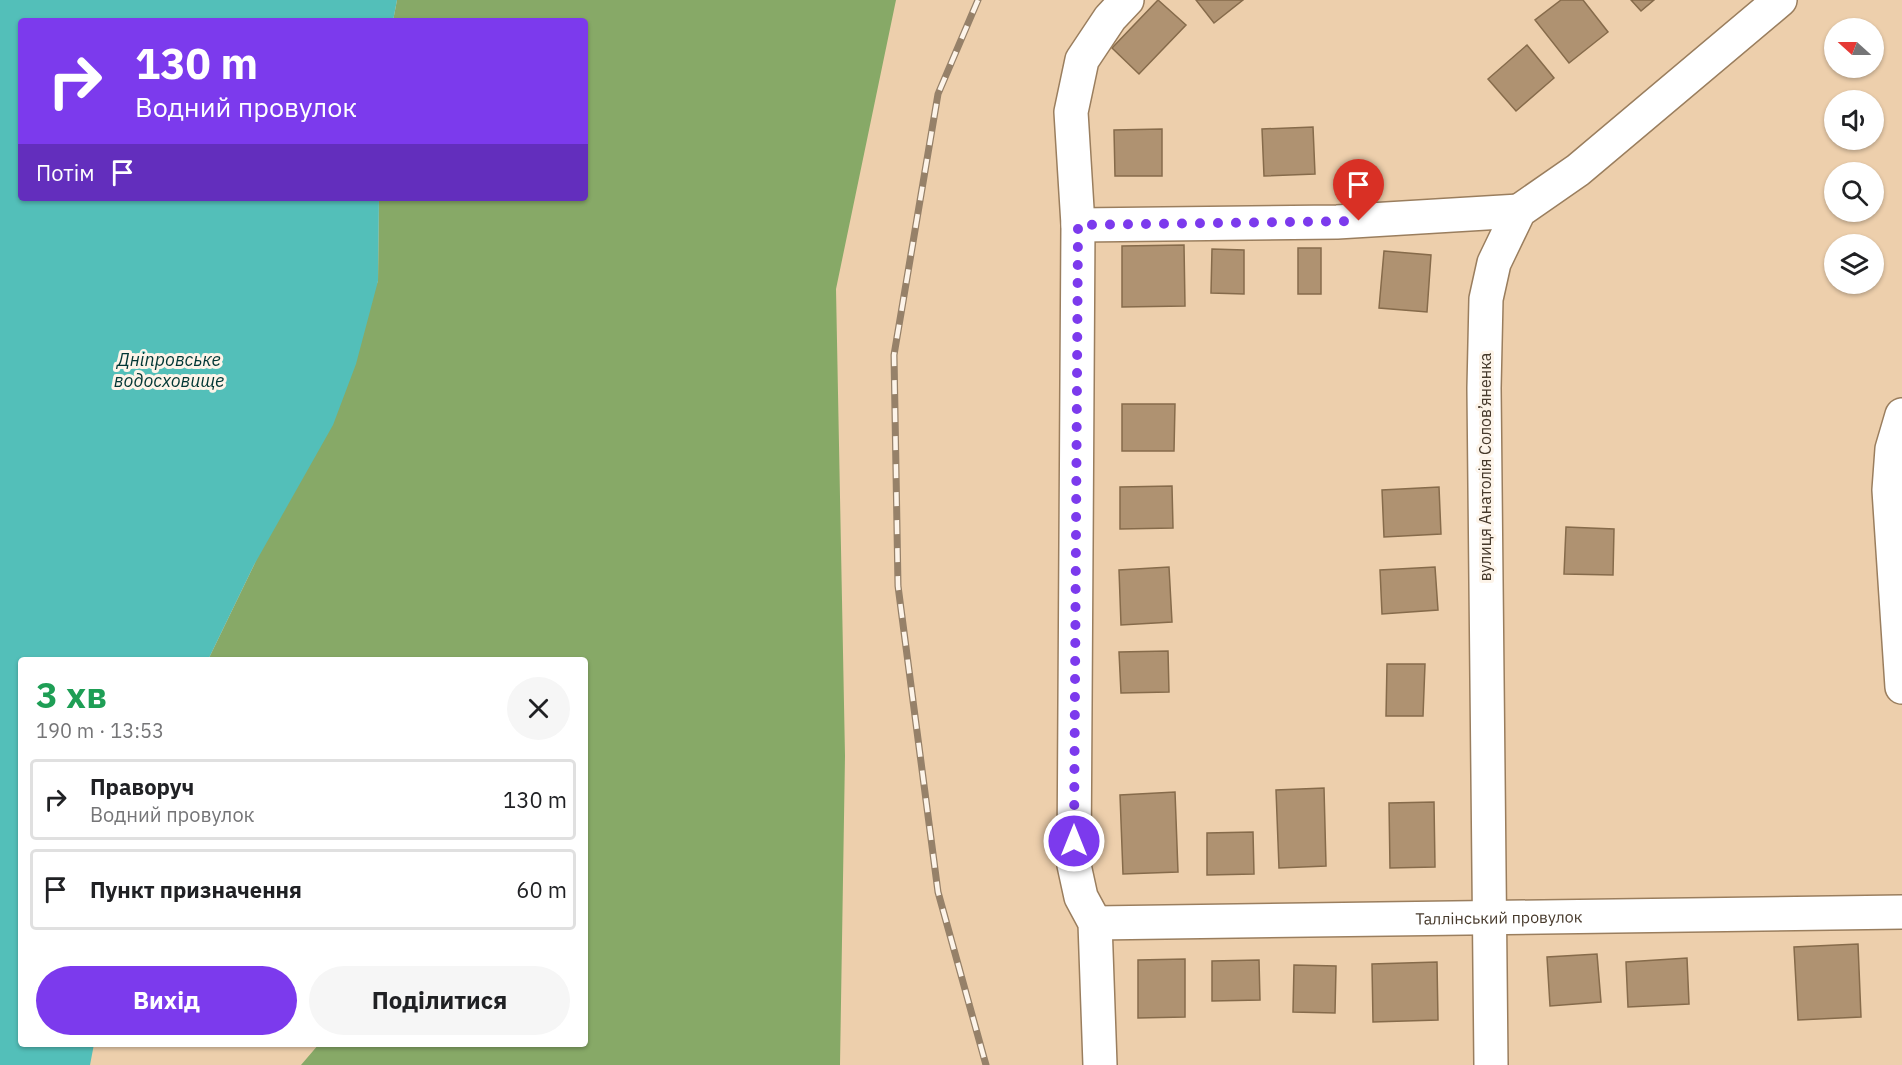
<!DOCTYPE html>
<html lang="uk">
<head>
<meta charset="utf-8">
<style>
  body { margin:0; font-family:"IBM Plex Sans",sans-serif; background:#f6f6f6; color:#202124; height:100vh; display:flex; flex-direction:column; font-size:22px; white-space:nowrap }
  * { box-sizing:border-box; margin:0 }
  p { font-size:20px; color:#757577 }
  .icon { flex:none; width:33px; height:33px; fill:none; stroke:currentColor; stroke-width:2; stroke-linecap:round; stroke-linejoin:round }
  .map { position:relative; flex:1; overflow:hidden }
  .side { position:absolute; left:18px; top:657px; width:570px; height:390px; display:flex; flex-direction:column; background:#fff; border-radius:6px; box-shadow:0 2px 4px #0004 }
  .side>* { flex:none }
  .top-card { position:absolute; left:18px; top:18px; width:570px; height:183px; border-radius:6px; box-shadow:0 2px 4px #0004; background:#7c3aed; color:#fff; overflow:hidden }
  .needle { width:39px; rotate:291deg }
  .controls { position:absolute; left:1824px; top:18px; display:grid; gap:12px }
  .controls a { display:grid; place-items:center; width:60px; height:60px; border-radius:50%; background:#fff; box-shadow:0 2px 4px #0004; font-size:30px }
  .pin { position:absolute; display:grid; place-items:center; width:51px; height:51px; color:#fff; margin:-62px -26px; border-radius:50% 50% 50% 0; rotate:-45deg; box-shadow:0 0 6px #0007 }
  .pin .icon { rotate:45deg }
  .me { position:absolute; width:66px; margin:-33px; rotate:0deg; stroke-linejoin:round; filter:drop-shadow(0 0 4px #0008) }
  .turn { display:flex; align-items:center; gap:21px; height:126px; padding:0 18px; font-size:27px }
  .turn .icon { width:78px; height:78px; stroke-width:2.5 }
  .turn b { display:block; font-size:42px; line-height:51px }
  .then { display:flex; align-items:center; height:57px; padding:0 18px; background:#0003; gap:12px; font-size:22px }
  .round { display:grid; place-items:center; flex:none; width:63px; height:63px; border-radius:32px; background:#f6f6f6 }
  .summary { display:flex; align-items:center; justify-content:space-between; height:102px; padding:0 18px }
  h1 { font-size:36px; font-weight:700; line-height:45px; color:#1e9e55 }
  .button { display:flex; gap:12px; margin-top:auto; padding:12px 18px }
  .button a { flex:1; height:69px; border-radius:36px; background:#7c3aed; color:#fff; font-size:24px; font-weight:700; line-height:69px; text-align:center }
  .button a+a { background:#f6f6f6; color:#202124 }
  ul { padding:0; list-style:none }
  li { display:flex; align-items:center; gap:18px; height:81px; margin:0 12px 9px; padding:0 6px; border:3px solid #e0e0e0; border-radius:6px }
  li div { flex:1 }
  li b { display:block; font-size:22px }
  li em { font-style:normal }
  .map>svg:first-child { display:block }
  .forest { fill:#87a967 }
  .water { fill:#53bfb9 }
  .building { fill:#af9271; stroke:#866b4b; stroke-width:1.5 }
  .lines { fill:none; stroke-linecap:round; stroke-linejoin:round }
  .street-casing { stroke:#9a7e5e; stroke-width:36 }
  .street { stroke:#fff; stroke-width:33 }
  .rail-casing { stroke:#968169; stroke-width:7 }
  .rail { stroke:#fdf4e9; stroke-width:4.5; stroke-dasharray:14; stroke-linecap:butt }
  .route { stroke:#7c3aed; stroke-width:10; stroke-dasharray:0 18 }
  .labels { text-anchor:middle; stroke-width:6; stroke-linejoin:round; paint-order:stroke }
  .street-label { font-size:16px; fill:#46392b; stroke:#fdf4e9 }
  .water-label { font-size:18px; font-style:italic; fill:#013634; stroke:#fdf4e9 }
</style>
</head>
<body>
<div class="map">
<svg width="1902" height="1065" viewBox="0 0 1902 1065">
  <rect width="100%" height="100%" fill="#edcfac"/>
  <path class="forest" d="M397,0H896L836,289L845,756L840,1065H301L319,1044H585V660H208L254,565L378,281L379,198H585V21H393Z"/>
  <path class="water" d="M0,0H397L393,21H21V198H379L378,281L356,364L333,425L254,565L208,660H21V1044H94L90,1065H0Z"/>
  <path class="building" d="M1158,0L1186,25L1139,74L1112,48Z
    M1196,0H1243L1214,23Z
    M1561,0H1583L1608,32L1569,63L1535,20Z
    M1631,0H1654L1641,11Z
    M1527,45L1554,78L1516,111L1488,79Z
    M1313,127L1315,174L1264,176L1262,129Z
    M1162,129V176H1115L1114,130Z
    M1184,245L1185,306L1122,307V246Z
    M1298,248H1321V294H1298Z
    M1212,249L1244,250V294L1211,293Z
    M1384,251L1431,255L1427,312L1379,308Z
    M1122,404H1175L1174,451H1122Z
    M1172,486L1173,528L1120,529V487Z
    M1439,487L1441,534L1384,537L1382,490Z
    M1566,527L1614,529L1613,575L1564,574Z
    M1169,567L1172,622L1121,625L1119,570Z
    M1435,567L1438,610L1382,614L1380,570Z
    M1168,651L1169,692L1121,693L1119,652Z
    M1387,664H1425L1423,716H1386Z
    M1324,788L1326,866L1279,868L1276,790Z
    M1175,792L1178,872L1123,874L1120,795Z
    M1434,802L1435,867L1390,868L1389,803Z
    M1253,832L1254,874L1207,875V833Z
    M1858,944L1861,1017L1798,1020L1794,947Z
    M1597,954L1601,1002L1550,1006L1547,957Z
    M1687,958L1689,1004L1628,1007L1626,962Z
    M1185,959V1017L1138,1018V960Z
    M1259,960L1260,1000L1212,1001V961Z
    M1437,962L1438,1020L1373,1022L1372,964Z
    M1294,965L1336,966L1335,1013L1293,1012Z"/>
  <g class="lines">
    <defs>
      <g id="street">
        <path d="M1078,225L1337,222L1519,211"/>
        <path d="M1902,415L1892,449L1889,490L1902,687"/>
        <path id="s1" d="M1095,923L1902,912"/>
        <path d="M1100,1065L1095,923L1081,897L1074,865L1078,225L1071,112L1082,60L1110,18L1127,0"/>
        <path d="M1491,1065L1484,388L1486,299L1494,263L1519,211L1578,170L1780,0"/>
      </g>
    </defs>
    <use href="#street" class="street-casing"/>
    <use href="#street" class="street"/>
    <defs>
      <path id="rail" d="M978,0L938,94L894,355L898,586L938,892L986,1065"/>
    </defs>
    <use href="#rail" class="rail-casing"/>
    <use href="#rail" class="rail"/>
  </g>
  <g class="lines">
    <path class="route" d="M1074,841L1078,225L1359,221"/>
  </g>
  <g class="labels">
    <g class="street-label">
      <text transform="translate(1485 467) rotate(-90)" y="6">вулиця Анатолія Солов’яненка</text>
      <text dy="6" stroke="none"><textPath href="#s1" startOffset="404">Таллінський провулок</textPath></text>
    </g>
    <g class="water-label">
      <text x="169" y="366">Дніпровське<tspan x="169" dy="21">водосховище</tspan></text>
    </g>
  </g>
</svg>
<div class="controls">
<a><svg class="needle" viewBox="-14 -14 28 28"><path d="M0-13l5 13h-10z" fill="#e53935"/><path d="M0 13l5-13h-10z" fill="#757577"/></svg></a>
<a><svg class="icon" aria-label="sound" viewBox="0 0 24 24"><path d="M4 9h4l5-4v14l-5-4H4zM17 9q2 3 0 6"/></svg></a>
<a><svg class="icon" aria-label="search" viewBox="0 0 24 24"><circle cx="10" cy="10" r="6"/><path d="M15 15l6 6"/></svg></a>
<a><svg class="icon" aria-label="layers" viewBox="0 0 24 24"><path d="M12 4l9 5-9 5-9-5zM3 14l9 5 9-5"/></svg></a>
</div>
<div class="pin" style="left:1359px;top:221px;background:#d93025"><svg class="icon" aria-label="arrive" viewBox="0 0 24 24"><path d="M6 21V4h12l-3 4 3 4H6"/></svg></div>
<svg class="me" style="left:1074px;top:841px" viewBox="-20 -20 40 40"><circle r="17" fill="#7c3aed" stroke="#fff" stroke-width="3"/><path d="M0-11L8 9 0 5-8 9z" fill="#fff"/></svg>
<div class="top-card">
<div class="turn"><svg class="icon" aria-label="right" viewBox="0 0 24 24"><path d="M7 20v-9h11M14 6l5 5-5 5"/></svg><div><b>130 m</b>Водний провулок</div></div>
<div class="then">Потім<svg class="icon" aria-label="arrive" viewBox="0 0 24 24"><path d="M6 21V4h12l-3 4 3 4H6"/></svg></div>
</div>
<section class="side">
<div class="summary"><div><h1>3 хв</h1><p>190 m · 13:53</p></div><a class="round"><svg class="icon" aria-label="close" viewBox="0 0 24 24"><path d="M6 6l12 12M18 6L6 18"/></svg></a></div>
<ul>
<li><svg class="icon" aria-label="right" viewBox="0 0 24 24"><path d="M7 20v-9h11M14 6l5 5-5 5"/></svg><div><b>Праворуч</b><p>Водний провулок</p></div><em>130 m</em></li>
<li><svg class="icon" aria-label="arrive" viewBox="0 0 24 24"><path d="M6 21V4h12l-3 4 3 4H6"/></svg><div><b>Пункт призначення</b></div><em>60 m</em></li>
</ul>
<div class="button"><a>Вихід</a><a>Поділитися</a></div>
</section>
</div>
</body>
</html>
